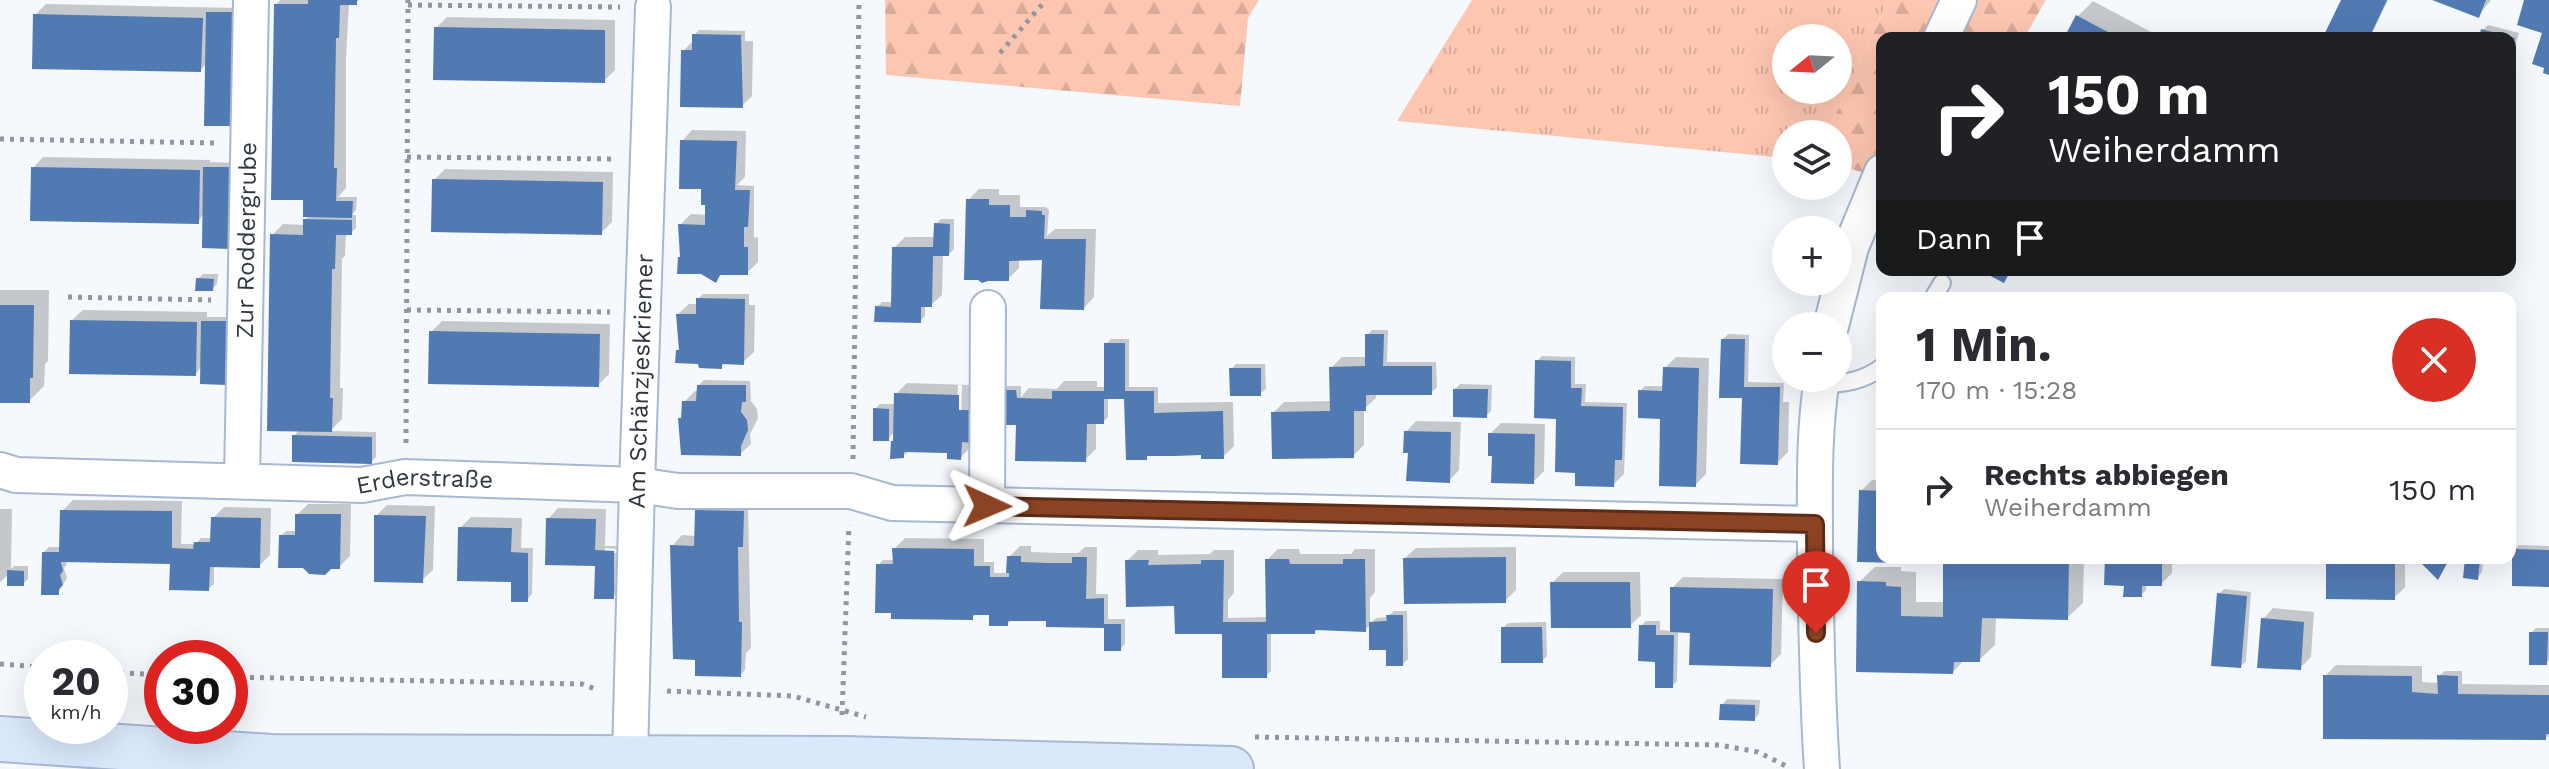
<!DOCTYPE html>
<html lang="de">
<head>
<meta charset="utf-8">
<style>
  body { margin:0; font-family:"Work Sans",sans-serif; background:#f2f2f3; color:#2b2b33; height:100vh; display:flex; flex-direction:column; font-size:30px; white-space:nowrap }
  * { box-sizing:border-box; margin:0 }
  p { font-size:26px; color:#7c7c81 }
  .icon { flex:none; width:44px; height:44px; fill:none; stroke:currentColor; stroke-width:2; stroke-linecap:round; stroke-linejoin:round }
  .map { position:relative; flex:1; overflow:hidden }
  .panel { position:absolute; left:1876px; top:292px; width:640px; height:272px; display:flex; flex-direction:column; background:#fff; border-radius:16px; box-shadow:0 8px 32px #0002 }
  .panel>* { flex:none }
  .hud { position:absolute; left:1876px; top:32px; width:640px; height:244px; border-radius:16px; box-shadow:0 8px 32px #0002; background:#202124; color:#fff; overflow:hidden }
  .needle { width:52px; rotate:252deg }
  .fabs { position:absolute; left:1772px; top:24px; display:grid; gap:16px }
  .fabs a { display:grid; place-items:center; width:80px; height:80px; border-radius:50%; background:#fff; box-shadow:0 8px 32px #0002; font-size:40px }
  .speed { position:absolute; left:24px; top:640px; display:flex; gap:16px; font-size:40px; font-weight:700; text-align:center }
  .speed>* { display:grid; place-content:center; width:104px; height:104px; border-radius:50%; background:#fff; box-shadow:0 8px 32px #0002; line-height:1 }
  .speed small { font-size:20px; font-weight:400 }
  .speed .limit { border:12px solid #d22; background:#fff; color:#111 }
  .pin { position:absolute; display:grid; place-items:center; width:68px; height:68px; color:#fff; margin:-82px -34px; border-radius:50% 50% 50% 0; rotate:-45deg; box-shadow:0 0 8px #0007 }
  .pin .icon { rotate:45deg }
  .me { position:absolute; width:88px; margin:-44px; rotate:91deg; stroke-linejoin:round; filter:drop-shadow(0 0 6px #0008) }
  .turn { display:flex; align-items:center; gap:28px; height:168px; padding:0 40px; font-size:36px }
  .turn .icon { width:104px; height:104px; stroke-width:2.5 }
  .turn b { display:block; font-size:56px; line-height:68px }
  .then { display:flex; align-items:center; height:76px; padding:0 40px; background:#0003; gap:16px; font-size:30px }
  .round { display:grid; place-items:center; flex:none; width:84px; height:84px; border-radius:42px; background:#f2f2f3 }
  .overview { display:flex; align-items:center; justify-content:space-between; height:136px; padding:0 40px }
  h1 { font-size:48px; font-weight:700; line-height:60px }
  ul { padding:0; list-style:none }
  li { display:flex; align-items:center; gap:24px; height:120px; padding:0 40px; border-top:2px solid #e1e1e2 }
  li div { flex:1 }
  li b { display:block; font-size:30px }
  li em { font-style:normal }
  .map>svg:first-child { display:block }
  .grass { fill:url(#grass-tufts); fill-rule:evenodd }
  .forest { fill:url(#forest-firs) }
  .shadow { fill:#0003; fill-rule:evenodd }
  .building { fill:#5179b2 }
  .lines { fill:none; stroke-linecap:round; stroke-linejoin:round }
  .lane-casing { stroke:#a7b8d1; stroke-width:20 }
  .street-casing { stroke:#a7b8d1; stroke-width:38 }
  .secondary-casing { stroke:#a7b8d1; stroke-width:48 }
  .path { stroke:#91979f; stroke-width:5; stroke-dasharray:4 6; stroke-linecap:butt }
  .lane { stroke:#fff; stroke-width:16 }
  .street { stroke:#fff; stroke-width:34 }
  .secondary { stroke:#dae8fb; stroke-width:44 }
  .route-casing { stroke:#5b2c17; stroke-width:20 }
  .route { stroke:#8c4324; stroke-width:14 }
  .labels { text-anchor:middle; stroke-width:8; stroke-linejoin:round; paint-order:stroke }
  .street-label { font-size:24px; fill:#303741; stroke:#fff }
</style>
</head>
<body>
<div class="map">
<svg width="2549" height="769" viewBox="0 0 2549 769">
  <defs>
    <pattern id="grass-tufts" width="24" height="20" patternUnits="userSpaceOnUse" patternTransform="scale(2)"><rect width="24" height="20" fill="#fdc6b0"/><path d="M3 7l-1-3M5 7V3M7 7l1-3M15 17l-1-3M17 17v-4M19 17l1-3" fill="none" stroke="#d9ab99"/></pattern>
    <pattern id="forest-firs" width="22" height="20" patternUnits="userSpaceOnUse" patternTransform="scale(2)"><rect width="22" height="20" fill="#fdc6b0"/><path d="M5 1l3.5 6h-7zM16 11l3.5 6h-7z" fill="#d9ab99"/></pattern>
  </defs>
  <rect width="100%" height="100%" fill="#f5f9fe"/>
  <path class="grass" d="M1472,0H1888L1827,134H1786V158L1397,121ZM1786,38H1838V90H1786Z"/>
  <path class="forest" d="M885,0H1259L1248,18L1240,106L886,75Z
    M1888,0H2046L2024,38H1882V177L1838,166V134H1827Z"/>
  <path class="shadow" d="M281,0H359L356,3H349L346,58V188L338,197H357L356,210L352,215H356V228L351,233H346L345,256L342,259L340,388H343L342,419L330,431L376,432V457L371,462L294,436L300,429L272,235L283,224L305,225V220L310,215L276,4Z
    M2343,0H2388L2370,38H2335Z
    M2436,0H2491L2478,16Z
    M2093,1L2151,32L2147,38H2066L2078,16Z
    M46,4L238,8L207,63L200,70L35,15Z
    M447,17L615,20V70L604,81L436,28Z
    M2488,25L2519,33L2510,65V38H2481L2483,30Z
    M699,30L745,31V41H753L752,96L742,106L683,51L694,40V35Z
    M692,130L746,131L745,177L737,185L754,186V238L758,237V262L747,273H723L716,280L682,255L680,225L691,214L707,215L703,187L682,141Z
    M43,157L210,160V162L236,163L198,222L33,168Z
    M445,169L613,172L612,222L601,233L434,180Z
    M979,189H999V195H1020V207H1046L1049,210L1047,236L1055,229H1096L1094,297L1084,308L1044,258L1019,259V268L1008,279L968,200Z
    M941,219H954V249L949,254H943L942,295L931,305H925V316L920,321L877,307L882,302H894V248L905,237H935L936,224Z
    M203,274H218L217,284L212,289L198,279Z
    M0,290H49L48,361L45,364L44,386L29,401H0Z
    M703,294H749V305H755L754,352L743,362H725L721,367L700,362L678,351L681,348L678,314L689,304H698V299Z
    M83,310L207,312V317H233L196,374L72,320Z
    M442,321L610,324L609,374L598,385L431,332Z
    M1372,330H1388L1387,362H1436L1437,387L1431,393H1376V398L1364,409V445L1353,456L1273,413L1284,402L1331,401V368L1342,357H1367V335Z
    M1728,334L1749,335L1748,382L1784,383L1783,402H1789L1788,452L1777,463L1744,396L1722,340Z
    M1111,339H1129V387H1158V403L1233,402L1234,446L1223,457L1203,453L1150,454L1146,458L1126,397H1108V417L1103,422H1096V449L1085,460L1018,420L1002,391L1007,386H1021V397L1029,388L1057,389L1064,381H1097V387H1106V344Z
    M1542,356L1575,357V384H1586L1585,402L1627,403L1624,474L1613,485L1578,468L1537,361Z
    M1676,357L1709,358L1706,474L1695,485L1663,417L1640,391L1645,386H1664L1665,368Z
    M1236,364H1265L1266,389L1260,394L1231,369Z
    M704,380L750,381L751,401L757,409L758,418L750,434L751,444L740,454L684,402L695,391H699V385Z
    M907,383L969,385V405L981,406L971,447L960,458L949,451L910,450L903,456L895,439V431L888,439L875,409L880,404H896V394ZM958,385H962L960,451H956Z
    M1460,384L1492,385L1491,411L1486,416L1455,389Z
    M1416,421L1461,422L1459,470L1449,481L1410,451L1406,432Z
    M1501,423L1545,424L1544,471L1533,482L1494,454L1490,434Z
    M1872,480L1882,481V558H1905L1902,561L1859,560L1861,491Z
    M73,500L182,501L181,544H196L201,538H212L213,518L224,507L271,508L270,555L259,566L214,565V584L208,589L173,562L64,560L67,564L64,568L67,578L58,593L44,552L49,547H61L62,511Z
    M308,504H351L350,556L339,567L281,536L286,531H297V515Z
    M387,505L435,506L433,570L422,580L376,516Z
    M702,506H748L751,648L746,653L745,670L740,675L697,661L672,546L682,535L696,536L697,511Z
    M558,508L606,509L605,546H618V549L605,548V552L618,553V592L613,597L597,564L548,519Z
    M0,509H12L11,569L14,566H28V579L23,584L9,574L0,582Z
    M471,517L522,518L521,548H533L532,594L527,600L513,577L460,528Z
    M905,538L984,539V562H994V573H1009V557L1020,546H1031V552L1058,553H1078L1085,547H1097L1096,594H1108V619H1125V644L1120,649L1106,626L1048,619H1013L1007,624L991,613H977L972,618L878,565L883,560H894V549Z
    M2519,545L2549,546V585L2514,550Z
    M1516,547V590L1505,601L1405,558L1416,548Z
    M1278,549H1299L1300,554H1351L1355,549H1375V592L1370,598V624L1376,618L1387,617L1394,611H1407L1408,659L1403,664L1371,624L1365,630L1319,628L1315,632H1271V671L1266,676L1224,632L1176,604L1127,561L1138,550H1158V555L1210,554L1214,550H1234V593L1228,600V618L1268,617L1267,560Z
    M1949,558H2084L2083,603L2067,618L1996,616L1995,645L1979,660H1964L1953,672L1859,582L1875,567H1901V571L1916,572V602H1945V562Z
    M2107,558H2172V573L2161,584H2146V590L2141,595L2126,587Z
    M2328,558H2405V587L2394,598Z
    M2467,558H2483L2482,572L2477,578Z
    M1563,572H1640L1641,615L1630,626L1552,583Z
    M1683,577L1783,579L1781,654L1770,665L1692,631L1678,630L1677,681L1672,686L1641,626L1646,621H1660V630L1672,631V588Z
    M2224,589L2251,592L2246,661L2241,666L2219,594Z
    M2273,608L2314,612L2311,657L2300,668L2263,619Z
    M1546,622L1547,656L1542,661L1503,628L1508,623Z
    M2536,628H2549V660L2546,663L2531,633Z
    M2336,665L2422,666V682L2440,683L2439,676L2445,671H2462V684L2549,685V735L2546,738L2325,676Z
    M1727,699L1760,700L1759,714L1754,719L1722,705Z"/>
  <path class="building" d="M308,0H357V5H340L339,38H336L334,168H337L336,201H353L352,218L303,217V200H271L274,4H308Z
    M2341,0H2387L2369,38H2331L2324,35Z
    M2432,0H2486L2479,18Z
    M2524,0H2549V75L2543,73L2544,68L2532,64L2542,33L2517,25Z
    M206,12H234L232,126H204Z
    M33,14L203,18L201,72L32,69Z
    M2076,15L2119,38H2064Z
    M434,27L605,30V83L433,80Z
    M2481,29L2515,38L2511,53L2510,38H2479Z
    M692,34L741,35L743,108L680,107L681,50H692Z
    M680,140L737,141L735,190H750L748,227H744V247H748V275H720L716,283L701,274H677L678,257H680L678,224L705,225V205H701V189H679Z
    M31,167L200,170L199,224L30,221Z
    M203,167H232L230,249L202,248Z
    M432,179L603,182L602,235L431,232Z
    M966,199H989V205H1010V217H1026V210L1042,211V215H1045L1044,239H1086L1084,310L1040,309L1042,260L1009,261V281H988L982,283L978,280H964Z
    M303,219L352,220V235H336L335,269H332L330,398H333L332,432L267,431L270,234L303,235Z
    M934,223L950,224L949,256H933L932,307H921V323L874,322L875,306L891,307L892,247H933Z
    M1979,270H2011L2004,283Z
    M196,278L214,279L213,291H195Z
    M696,298L745,299L744,365L722,364V369L699,368L698,364L675,363L676,350H679L676,314H696Z
    M0,305H34L33,378H30V403H0Z
    M70,320L197,322L196,376L69,374Z
    M201,321H228L227,385L200,384Z
    M429,331L600,334L599,387L428,384Z
    M1365,334H1384L1383,366H1432V395H1366V411H1354V458L1272,459L1271,412L1330,411L1329,367L1365,366Z
    M1721,339H1745L1744,387H1780L1778,465L1740,464L1742,398H1719Z
    M1104,343H1125V391H1154V413L1223,411L1224,459H1201V455L1175,456H1147V460H1126L1124,399H1104V424H1087L1086,462L1015,461L1016,425H1000V390H1016L1017,398L1052,399V391H1104Z
    M1535,360L1571,361V388H1582L1581,406L1623,407L1622,460H1615L1614,487L1575,486V473L1555,472L1556,419L1534,418Z
    M1663,367L1699,368L1696,487L1659,486L1660,419L1638,418V390L1662,391Z
    M1229,368H1261V396H1230Z
    M697,385H746V402H742L741,412L747,420L748,430L741,446V456L681,455L678,418H681L682,401H696Z
    M1453,389H1488L1487,418L1453,417Z
    M894,393L959,395V410H977L976,443L962,442L961,460L947,459V453L904,452V458L890,459L891,441H893Z
    M873,408L889,409V441H873Z
    M1404,431L1451,432L1450,483L1406,481L1408,453H1403Z
    M1488,433L1535,434L1534,484L1491,483L1492,456H1488Z
    M292,435L372,437V464L292,462Z
    M1859,490L1882,491V558H1903V563L1857,562Z
    M60,510L172,511V548L193,549L194,542H210L211,517L261,518L260,568L210,567L209,591L169,590L170,564L61,562L63,571L60,575L63,585L59,589V595H41L42,552H59Z
    M695,510L744,511L743,547H738L739,622H742L741,677L695,676V660L673,659L670,545L694,546Z
    M295,514H341L340,569H331L325,575L309,574L303,568H278L279,535H295Z
    M374,515L426,516L423,583L374,582Z
    M546,518L596,519L595,550L614,551V599H594L595,566L545,565Z
    M458,527L512,528L511,552L528,553V602H511V582L457,581Z
    M892,548L974,549V566H990V577H1009V573H1006L1007,556H1021V562L1047,563H1072V557H1087L1086,599L1104,598V624H1121V651H1104V628L1046,627V621H1008V626H989V615H973V620L891,619V613H875L876,564H893Z
    M2512,549L2549,550V587L2512,586Z
    M1506,557V603L1404,604L1403,558Z
    M1951,558H2069L2068,620L1982,618L1980,662H1954L1953,674L1856,672L1857,581L1886,582V586L1901,587V616L1943,617V561H1951Z
    M2105,558H2162V586H2142V597H2123L2124,586L2104,585Z
    M2326,558H2395V600L2326,599Z
    M2416,558H2450L2438,580Z
    M2465,558H2480L2478,580L2463,578Z
    M1265,559H1289L1290,564H1343V559H1365L1366,632L1315,630V634H1267V678H1222V634H1175L1174,606L1126,607L1125,560H1149L1148,565L1201,564V560H1224L1223,622H1266Z
    M7,570L24,571V586H7Z
    M1550,582H1630L1631,628H1551Z
    M1670,587L1773,589L1771,667L1689,665L1690,633L1670,632Z
    M2217,593L2247,596L2241,668L2211,666Z
    M1386,615H1403V666H1386V650H1369V622L1387,621Z
    M2261,618L2304,622L2301,670L2257,668Z
    M1639,625H1656V635H1674L1673,688H1655V662L1638,661Z
    M1501,627H1542L1543,663H1501Z
    M2529,632H2548L2547,665H2529Z
    M2323,675L2412,676V692L2438,694L2437,675L2458,676V694L2549,695V734H2546V740L2323,739Z
    M1720,704L1755,705V721L1719,720Z"/>
  <g class="lines">
    <defs>
      <path id="lane" d="M1933,298L1942,283
        M1821,384C1845,384 1863,381 1882,367"/>
      <g id="street">
        <path d="M1941,38L1959,0"/>
        <path d="M1831,326L1851,247L1882,172"/>
        <path d="M1822,378C1813,435 1815,492 1815,549C1816,622 1817,696 1822,769"/>
        <path id="s1" d="M0,470L16,475L362,485L405,477L637,485L678,491H851L892,503L1815,524"/>
        <path id="s2" d="M242,480L251,0"/>
        <path d="M987,506L988,308"/>
        <path id="s3" d="M630,757L637,485L653,7"/>
      </g>
      <path id="secondary" d="M0,739L271,757L843,759L1231,769"/>
    </defs>
    <use href="#lane" class="lane-casing"/>
    <use href="#street" class="street-casing"/>
    <use href="#secondary" class="secondary-casing"/>
    <path class="path" d="M408,5L620,7
      M1000,53L1046,0
      M0,139L215,143
      M407,157L614,159
      M68,297L211,300
      M407,310L610,312
      M406,443L408,0
      M853,459L859,0
      M0,664L42,667
      M110,672L162,675
      M230,677L582,684L598,690
      M667,691L793,696L866,717
      M842,715L849,525
      M1255,737L1719,745L1758,752L1788,767"/>
    <use href="#lane" class="lane"/>
    <use href="#street" class="street"/>
    <use href="#secondary" class="secondary"/>
  </g>
  <g class="lines">
    <defs>
      <path id="route" d="M987,506L1815,524L1816,633"/>
    </defs>
    <use href="#route" class="route-casing"/>
    <use href="#route" class="route"/>
  </g>
  <g class="labels">
    <g class="street-label">
      <text dy="8" stroke="none"><textPath href="#s2" startOffset="240">Zur Roddergrube</textPath></text>
      <text dy="8" stroke="none"><textPath href="#s3" startOffset="376">Am Schänzjeskriemer</textPath></text>
      <text dy="8" stroke="none"><textPath href="#s1" startOffset="426">Erderstraße</textPath></text>
    </g>
  </g>
</svg>
<div class="fabs">
<a><svg class="needle" viewBox="-14 -14 28 28"><path d="M0-13l5 13h-10z" fill="#e53935"/><path d="M0 13l5-13h-10z" fill="#7c7c81"/></svg></a>
<a><svg class="icon" aria-label="layers" viewBox="0 0 24 24"><path d="M12 4l9 5-9 5-9-5zM3 14l9 5 9-5"/></svg></a>
<a>+</a>
<a>−</a>
</div>
<div class="speed"><div>20<small>km/h</small></div><div class="limit">30</div></div>
<div class="pin" style="left:1816px;top:633px;background:#d93025"><svg class="icon" aria-label="arrive" viewBox="0 0 24 24"><path d="M6 21V4h12l-3 4 3 4H6"/></svg></div>
<svg class="me" style="left:987px;top:506px" viewBox="-20 -20 40 40"><path d="M0-17L14 15 0 8-14 15z" fill="#8c4324" stroke="#fff" stroke-width="4"/></svg>
<div class="hud">
<div class="turn"><svg class="icon" aria-label="right" viewBox="0 0 24 24"><path d="M7 20v-9h11M14 6l5 5-5 5"/></svg><div><b>150 m</b>Weiherdamm</div></div>
<div class="then">Dann<svg class="icon" aria-label="arrive" viewBox="0 0 24 24"><path d="M6 21V4h12l-3 4 3 4H6"/></svg></div>
</div>
<section class="panel">
<div class="overview"><div><h1>1 Min.</h1><p>170 m · 15:28</p></div><a class="round" style="background:#d93025;color:#fff"><svg class="icon" aria-label="close" viewBox="0 0 24 24"><path d="M6 6l12 12M18 6L6 18"/></svg></a></div>
<ul>
<li><svg class="icon" aria-label="right" viewBox="0 0 24 24"><path d="M7 20v-9h11M14 6l5 5-5 5"/></svg><div><b>Rechts abbiegen</b><p>Weiherdamm</p></div><em>150 m</em></li>
</ul>
</section>
</div>
</body>
</html>
